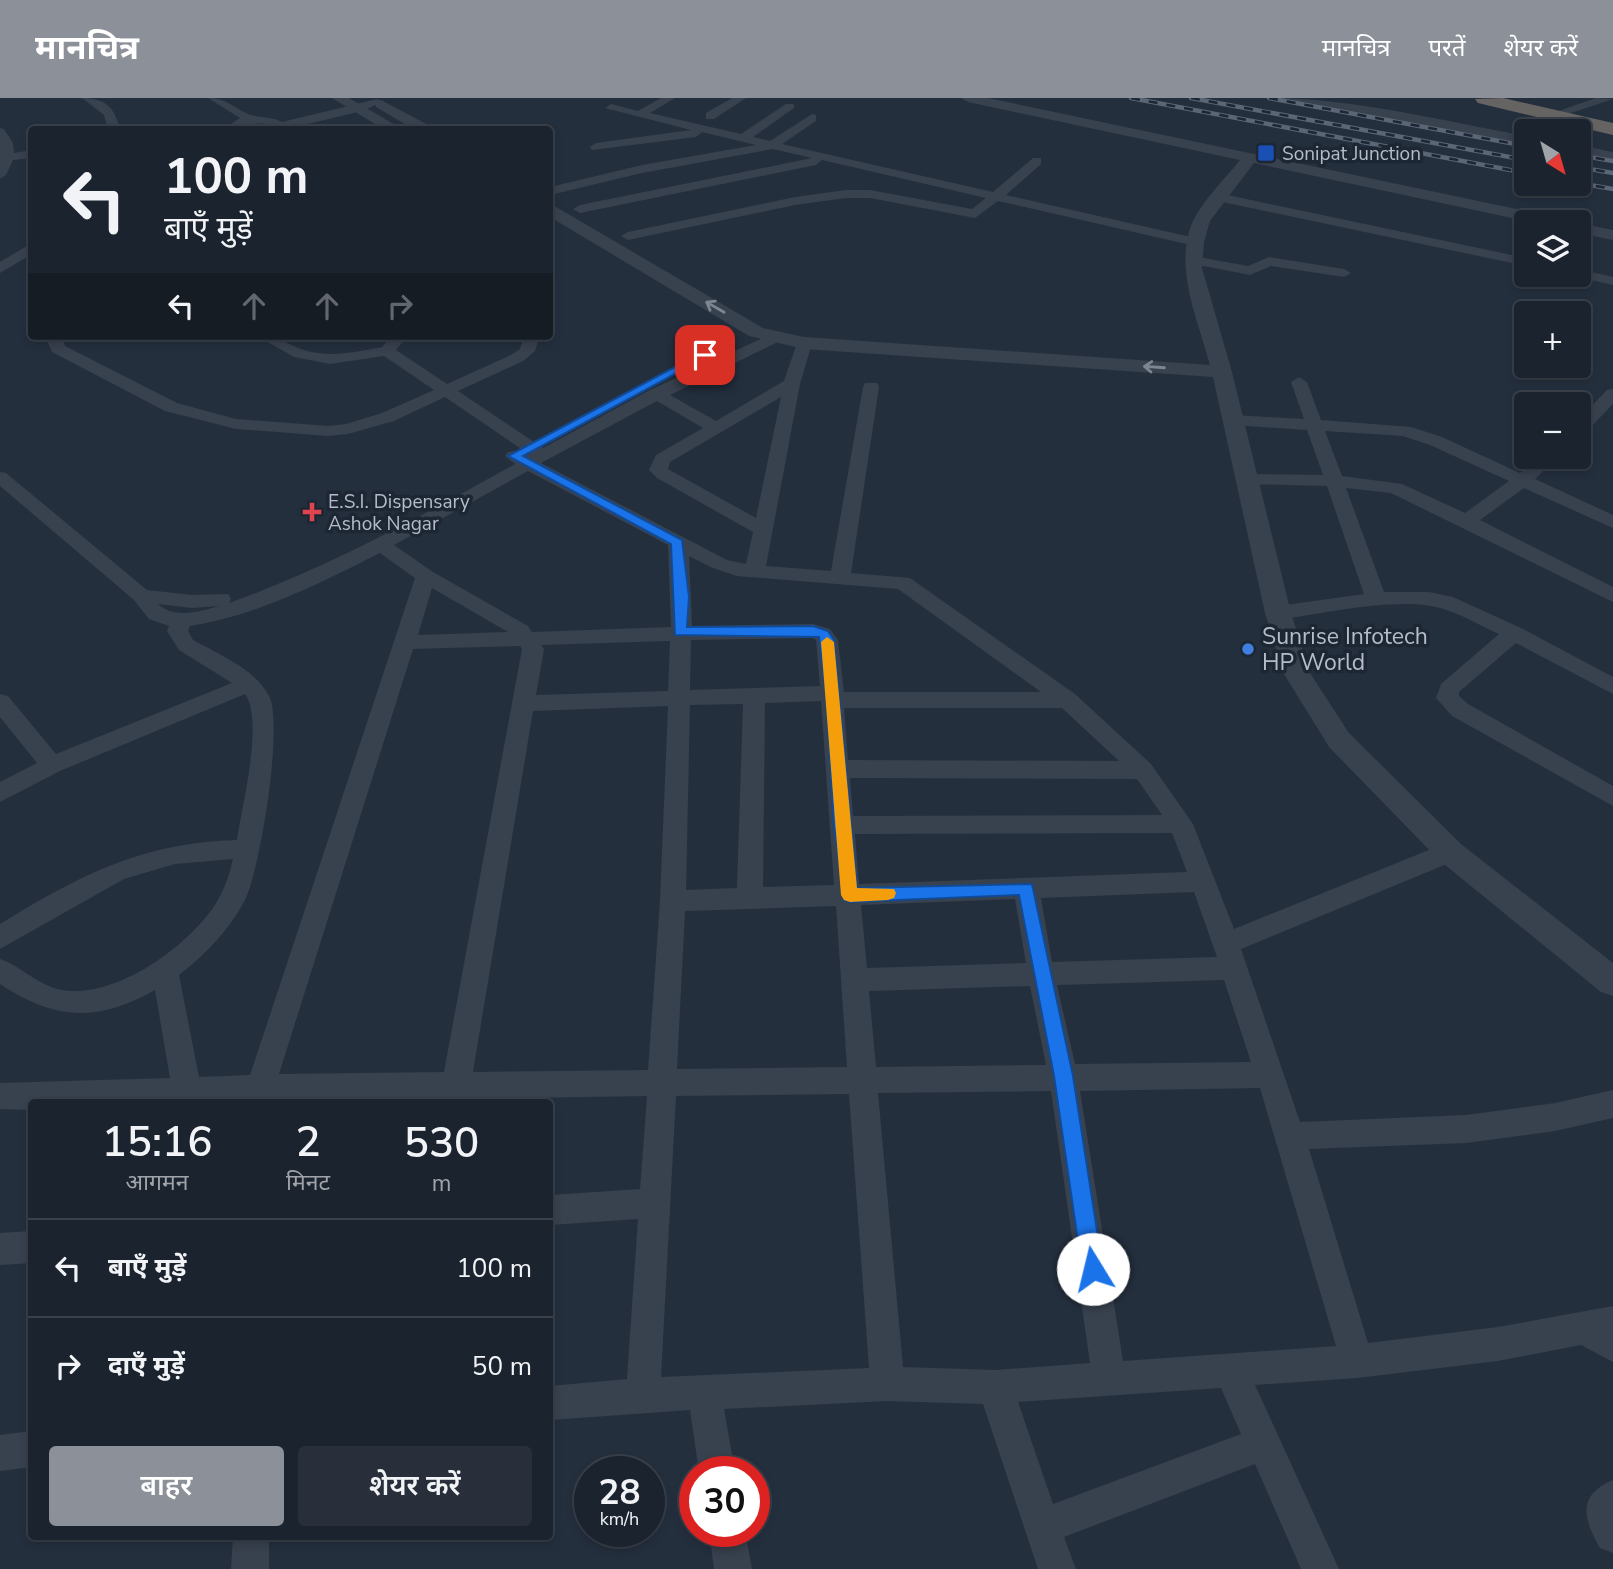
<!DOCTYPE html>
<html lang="hi">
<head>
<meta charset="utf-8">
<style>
  body { margin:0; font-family:"Nunito Sans","Noto Sans Devanagari",sans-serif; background:#282f3a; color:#f1f3f6; height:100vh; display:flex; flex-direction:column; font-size:26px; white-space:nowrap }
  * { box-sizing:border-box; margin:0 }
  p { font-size:23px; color:#a0a4aa }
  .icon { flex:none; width:38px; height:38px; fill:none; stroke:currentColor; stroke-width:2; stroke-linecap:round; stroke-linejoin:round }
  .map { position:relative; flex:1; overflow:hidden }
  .sheet { position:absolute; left:28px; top:1001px; width:525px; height:441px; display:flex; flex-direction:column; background:#1b232e; border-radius:7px; box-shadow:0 4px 10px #0003,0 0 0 2px #39404a }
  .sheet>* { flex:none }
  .top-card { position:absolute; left:28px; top:28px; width:525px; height:214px; border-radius:7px; box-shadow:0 4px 10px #0003,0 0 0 2px #39404a; background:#1b232e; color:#f1f3f6; overflow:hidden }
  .needle { width:46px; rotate:143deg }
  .buttons { position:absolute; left:1514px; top:21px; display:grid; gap:14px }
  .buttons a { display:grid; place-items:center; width:77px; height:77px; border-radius:7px; background:#1b232e; box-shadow:0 4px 10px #0003,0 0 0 2px #39404a; font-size:35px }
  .speed { position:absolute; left:574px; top:1358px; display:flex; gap:14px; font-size:35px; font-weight:700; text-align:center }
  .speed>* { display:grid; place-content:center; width:91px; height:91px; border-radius:50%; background:#1b232e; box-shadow:0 4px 10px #0003,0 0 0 2px #39404a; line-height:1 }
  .speed small { font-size:18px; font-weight:400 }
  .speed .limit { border:10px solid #d22; background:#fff; color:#111 }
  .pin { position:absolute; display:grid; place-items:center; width:60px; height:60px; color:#fff; margin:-30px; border-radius:14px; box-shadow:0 4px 10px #0006 }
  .me { position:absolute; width:77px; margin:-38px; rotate:351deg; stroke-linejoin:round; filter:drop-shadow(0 0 5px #0008) }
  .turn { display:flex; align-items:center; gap:24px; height:147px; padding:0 21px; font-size:32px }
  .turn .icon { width:91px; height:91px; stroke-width:2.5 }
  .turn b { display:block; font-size:49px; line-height:60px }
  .lanes { display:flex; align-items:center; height:66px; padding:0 21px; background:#0003; justify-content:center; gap:35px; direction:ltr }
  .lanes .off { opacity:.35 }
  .eta { display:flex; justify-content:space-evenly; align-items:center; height:119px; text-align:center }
  .eta b { font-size:42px; font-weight:600; line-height:49px }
  .primary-button { display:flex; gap:14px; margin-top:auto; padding:14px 21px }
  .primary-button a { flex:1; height:80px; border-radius:7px; background:#8c9099; color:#fff; font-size:28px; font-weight:600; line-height:80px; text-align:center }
  .primary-button a+a { background:#282f3a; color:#f1f3f6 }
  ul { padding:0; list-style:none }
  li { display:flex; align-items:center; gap:21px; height:98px; padding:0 21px; border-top:2px solid #39404a }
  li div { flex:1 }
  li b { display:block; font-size:26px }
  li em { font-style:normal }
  header { display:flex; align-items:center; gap:42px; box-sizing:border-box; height:98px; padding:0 35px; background:#8c9099; color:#fff }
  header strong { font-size:33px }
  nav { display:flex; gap:38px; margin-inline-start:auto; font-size:24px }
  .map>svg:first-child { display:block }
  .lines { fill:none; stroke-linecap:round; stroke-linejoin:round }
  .minor { fill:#38414e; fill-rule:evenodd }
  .tertiary { fill:#38414e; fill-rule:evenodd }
  .trunk { fill:#656462; fill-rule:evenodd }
  .rail-casing { stroke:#5a6575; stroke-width:4.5 }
  .rail { stroke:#1d2633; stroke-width:2.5; stroke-dasharray:9; stroke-linecap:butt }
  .oneway { stroke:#7c8592 }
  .route { fill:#1a73e8; stroke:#114b97; stroke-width:2 }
  .slow { fill:#f59e0b }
  .transit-dot { fill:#1a4fb4; stroke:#1d2633; stroke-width:2.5 }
  .health-dot { fill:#e0444e; stroke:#1d2633; stroke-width:2.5 }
  .shop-dot { fill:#3f7fe0; stroke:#1d2633; stroke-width:2.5 }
  .labels { text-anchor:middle; stroke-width:7; stroke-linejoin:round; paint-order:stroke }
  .far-poi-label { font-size:19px; fill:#b4bcc9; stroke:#1d2633; text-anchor:start }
  .poi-label { font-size:23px; fill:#b4bcc9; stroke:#1d2633; text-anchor:start }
</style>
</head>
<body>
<header>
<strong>मानचित्र</strong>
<nav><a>मानचित्र</a><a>परतें</a><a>शेयर करें</a></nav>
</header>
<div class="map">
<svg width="1613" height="1471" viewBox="0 0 1613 1471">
  <rect width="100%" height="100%" fill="#242f3e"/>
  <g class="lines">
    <path class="minor" d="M82,0C106,0 115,10 120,32H108L104,17Z
      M208,0C230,0 236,14 255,18C264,20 273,19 282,24L377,1L383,4L362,13L283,32H271L270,27C252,22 240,32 222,32L240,20Z
      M661,0H675L650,15L741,36L786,6H794V10L753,39L770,43L812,16L816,17V23L782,46L993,94L1033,60H1041V66L1006,97L1195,140L1202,144L1195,148L998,103L975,120L870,100H846L795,107L628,142L621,138L628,134L795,99L846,92H870L972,111L986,100L822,62L816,67L580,115L573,111L580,107L812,60L773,51L642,75L550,97V89L642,67L756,47L702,34L696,39L592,52L590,49L596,45L691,32L605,10L611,6L638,13Z
      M732,0H746L714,21H706V15Z
      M1269,0C1355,0 1442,23 1526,38V46L1379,19L1275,3Z
      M1596,0L1613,1L1556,20L1550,16Z
      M0,30L4,31L13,45L14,55L32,52V60L13,62L6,77L0,81Z
      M1578,47L1613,54V62L1578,55Z
      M1218,95L1526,160V168L1213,102V96Z
      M32,145V156L0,175V164Z
      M1193,158L1248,168L1269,159L1344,171L1351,175L1344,179L1271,168L1250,177L1188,165L1186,162L1188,159Z
      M1578,171L1613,179V187L1573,178L1578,177Z
      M774,235L782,240L780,243L670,297L716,323L784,283L798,242L804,240L812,245L800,286L766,468L831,473L863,289L865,285H877L879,289L851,475L910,480L1075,596L1151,666L1193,726L1234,831L1441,747L1450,744L1459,747L1462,754L1459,761L1241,851L1300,1024L1466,1017L1555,1005L1613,992V1020L1555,1033L1466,1045L1309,1051L1368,1245L1498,1229L1613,1208V1264L1581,1247L1498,1263L1357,1280L1255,1287L1339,1471H1301L1255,1366L1064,1439L1076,1471H1038L983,1306L887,1303L724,1311L735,1374H699L690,1312L550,1322V1288L627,1281L638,1121L550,1127V1097L640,1091L647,998L469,1001L467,1004H441L439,1001L32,1004V1012L0,1011V985L170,980L155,892C97,925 54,922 0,886V861C20,868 36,885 57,891C111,904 183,852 213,810C223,795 229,779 233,761L175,766L124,781L0,851V826C78,778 143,744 237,742C242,708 264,622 245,596L60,673L0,704V684L37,665L0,619V596L8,598L56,656L232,585L179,552L167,533L169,528L149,521L134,502L0,388V374L6,375L147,492L192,497L228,496L231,501L229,505C329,469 422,418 515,366L505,358L508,354L514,353L530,357L445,299L394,323L348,336L328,338L236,331L165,313L52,254L48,245L53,238H69L64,245L65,248L177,305L236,321L328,328L346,326L382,315L434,292L384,258L330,266L294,259L257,238C282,238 283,245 304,252C329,260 356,254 382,249L392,238H408L396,252L447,286L511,257L520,251L524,238H540L535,253L523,263L458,293L543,350L650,292ZM781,299L756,420L668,371L670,364ZM657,303L703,330L656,357L649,372L657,380L753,434L746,466L727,462L541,365ZM528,373L668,447L671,529L532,534L528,528L433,474L394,447ZM380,455L415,480L250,977L199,979L179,877C206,856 229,832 245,802C260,772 284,626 269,598C254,570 220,557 193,542L188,533L190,528C255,518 321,485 380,455ZM689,458L713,470L737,478L898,491L1041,594H844L838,542L830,531L813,526L692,528ZM432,490L508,534L418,537ZM158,506L192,510L219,508C199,514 174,521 158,506ZM812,540L816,542L820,588L690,592L691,542ZM670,543L668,593L536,597L544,551L541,547ZM520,548L522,551L444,974L279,976L413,551ZM821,603L834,787L763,789L765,605ZM743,606L737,790L686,792L690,607ZM668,608L660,803L648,972L473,974L533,613ZM844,610H1062L1119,663L848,662ZM850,680L1137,681L1162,717L853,718ZM1172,735L1187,774L859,786L855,736ZM1194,794L1217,859L1052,864L1041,800ZM1015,801L1026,865L867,870L861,807ZM836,808L847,969L677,971L685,813ZM1224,882L1251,964L1075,966L1057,887ZM1030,888L1046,967L876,969L869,893ZM1260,990L1336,1248L1123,1263L1080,993ZM1051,993L1090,1265L995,1272L903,1269L878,995ZM849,996L869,1270L661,1279L676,998ZM1221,1290L1241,1336L1053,1406L1018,1304Z
      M1299,279L1307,284L1321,322L1411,329L1442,339L1520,375L1539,359H1558L1535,381L1613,417V430L1524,390L1480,422L1613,489V504L1391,395L1346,390L1384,494H1429L1453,499L1521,530L1613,579V596L1516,545L1459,594V598L1468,606L1613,688V708L1452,618L1436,600L1441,586L1499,536C1480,528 1460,515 1440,510C1400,498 1320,516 1278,522L1271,520L1268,515L1271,510L1278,508L1364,496L1327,388L1245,386L1236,381L1245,376L1323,377L1307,332L1233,327L1224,322L1233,317L1304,321L1291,284ZM1325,333L1403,338L1430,347L1509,383L1465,415L1402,386L1342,378Z
      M1613,291V306L1584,336L1578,337V322L1607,292Z
      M32,1133V1165L0,1167V1135Z
      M32,1333V1369L0,1373V1337Z
      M1613,1382V1455L1600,1450C1583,1421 1577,1397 1613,1382Z
      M709,1433H745L752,1471H714Z
      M233,1438H269V1471H231Z"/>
    <path class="tertiary" d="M332,0H349L404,32H385Z
      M961,0H988L1559,120L1561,124H1531L1254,65L1210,123L1204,144L1202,170L1232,274L1291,515L1310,575L1349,635L1461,746L1613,865V898L1601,894L1439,762L1329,649L1284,576L1265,515L1213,279L804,251L749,238L550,119V107L556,109L763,230L804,239L1210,267C1198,222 1173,169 1193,123C1203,102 1225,81 1240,62L968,4Z
      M381,2L432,29L434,32H415L376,9V3Z
      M1578,125L1613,132V142L1578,135Z"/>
    <path class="trunk" d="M1503,0L1613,25V37L1478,5L1475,1Z"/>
    <defs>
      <path id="rail" d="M1131,0L1526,75
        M1191,0L1526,62
        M1269,0L1526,48
        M1578,57L1613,63
        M1578,69L1613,75
        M1578,85L1613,91"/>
    </defs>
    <use href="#rail" class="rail-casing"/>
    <use href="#rail" class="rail"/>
  </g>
  <defs><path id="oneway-shaft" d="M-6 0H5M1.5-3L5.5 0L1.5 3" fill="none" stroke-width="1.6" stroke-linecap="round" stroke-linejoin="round" transform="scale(1.75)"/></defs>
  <g class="oneway">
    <use href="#oneway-shaft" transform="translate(715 209) rotate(-150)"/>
    <use href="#oneway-shaft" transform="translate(1154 269) rotate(-176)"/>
  </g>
  <path class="route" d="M701,255L710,257L523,358L682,442L689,499L687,529L813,528L828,533L834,542L857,790L1032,786L1073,978L1103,1171L1100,1178L1093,1181L1085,1178L1082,1171L1054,978L1019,797L850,804L844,802L834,727L826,595L819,539L675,537L671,446L508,358Z"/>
  <path class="slow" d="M827,539L834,544L857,790L894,791L896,795L894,800L888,802L850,804L844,802L841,797L821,544Z"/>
  <rect class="transit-dot" x="1257" y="46" width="18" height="18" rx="3.5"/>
  <path class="health-dot" d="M308.5 403.5h7v7h7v7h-7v7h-7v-7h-7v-7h7z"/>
  <circle class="shop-dot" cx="1248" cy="551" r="7"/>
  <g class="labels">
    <g class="far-poi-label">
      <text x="1282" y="62">Sonipat Junction</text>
      <text x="328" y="410">E.S.I. Dispensary<tspan x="328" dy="22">Ashok Nagar</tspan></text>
    </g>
    <g class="poi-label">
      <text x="1262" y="546">Sunrise Infotech<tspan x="1262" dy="26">HP World</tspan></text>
    </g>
  </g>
</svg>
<div class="buttons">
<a><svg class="needle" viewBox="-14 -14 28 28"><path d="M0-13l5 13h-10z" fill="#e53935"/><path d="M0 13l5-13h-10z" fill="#a0a4aa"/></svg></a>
<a><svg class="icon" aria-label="layers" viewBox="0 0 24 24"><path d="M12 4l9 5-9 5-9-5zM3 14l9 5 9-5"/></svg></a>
<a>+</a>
<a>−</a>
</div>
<div class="speed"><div>28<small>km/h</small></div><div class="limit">30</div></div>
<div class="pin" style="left:705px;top:257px;background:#d93025"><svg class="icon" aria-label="arrive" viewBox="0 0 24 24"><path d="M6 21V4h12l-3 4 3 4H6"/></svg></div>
<svg class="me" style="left:1093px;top:1171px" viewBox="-20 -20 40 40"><circle r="19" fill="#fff"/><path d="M0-13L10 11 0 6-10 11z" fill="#1a73e8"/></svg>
<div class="top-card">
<div class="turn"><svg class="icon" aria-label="left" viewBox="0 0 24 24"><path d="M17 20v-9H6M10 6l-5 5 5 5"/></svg><div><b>100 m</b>बाएँ मुड़ें</div></div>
<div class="lanes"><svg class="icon" aria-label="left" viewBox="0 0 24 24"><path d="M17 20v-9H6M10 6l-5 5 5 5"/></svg><svg class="icon off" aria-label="ahead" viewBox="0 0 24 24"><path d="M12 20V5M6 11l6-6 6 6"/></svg><svg class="icon off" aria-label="ahead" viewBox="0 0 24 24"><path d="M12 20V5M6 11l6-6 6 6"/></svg><svg class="icon off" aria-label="right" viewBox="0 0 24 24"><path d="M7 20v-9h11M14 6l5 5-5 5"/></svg></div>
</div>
<section class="sheet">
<div class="eta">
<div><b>15:16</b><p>आगमन</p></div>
<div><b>2</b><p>मिनट</p></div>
<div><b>530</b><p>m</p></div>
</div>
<ul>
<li><svg class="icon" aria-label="left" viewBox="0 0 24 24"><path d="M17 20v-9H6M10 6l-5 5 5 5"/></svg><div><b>बाएँ मुड़ें</b></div><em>100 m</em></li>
<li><svg class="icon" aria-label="right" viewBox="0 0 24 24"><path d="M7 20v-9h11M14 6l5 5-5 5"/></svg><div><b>दाएँ मुड़ें</b></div><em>50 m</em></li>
</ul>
<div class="primary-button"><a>बाहर</a><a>शेयर करें</a></div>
</section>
</div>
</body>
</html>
